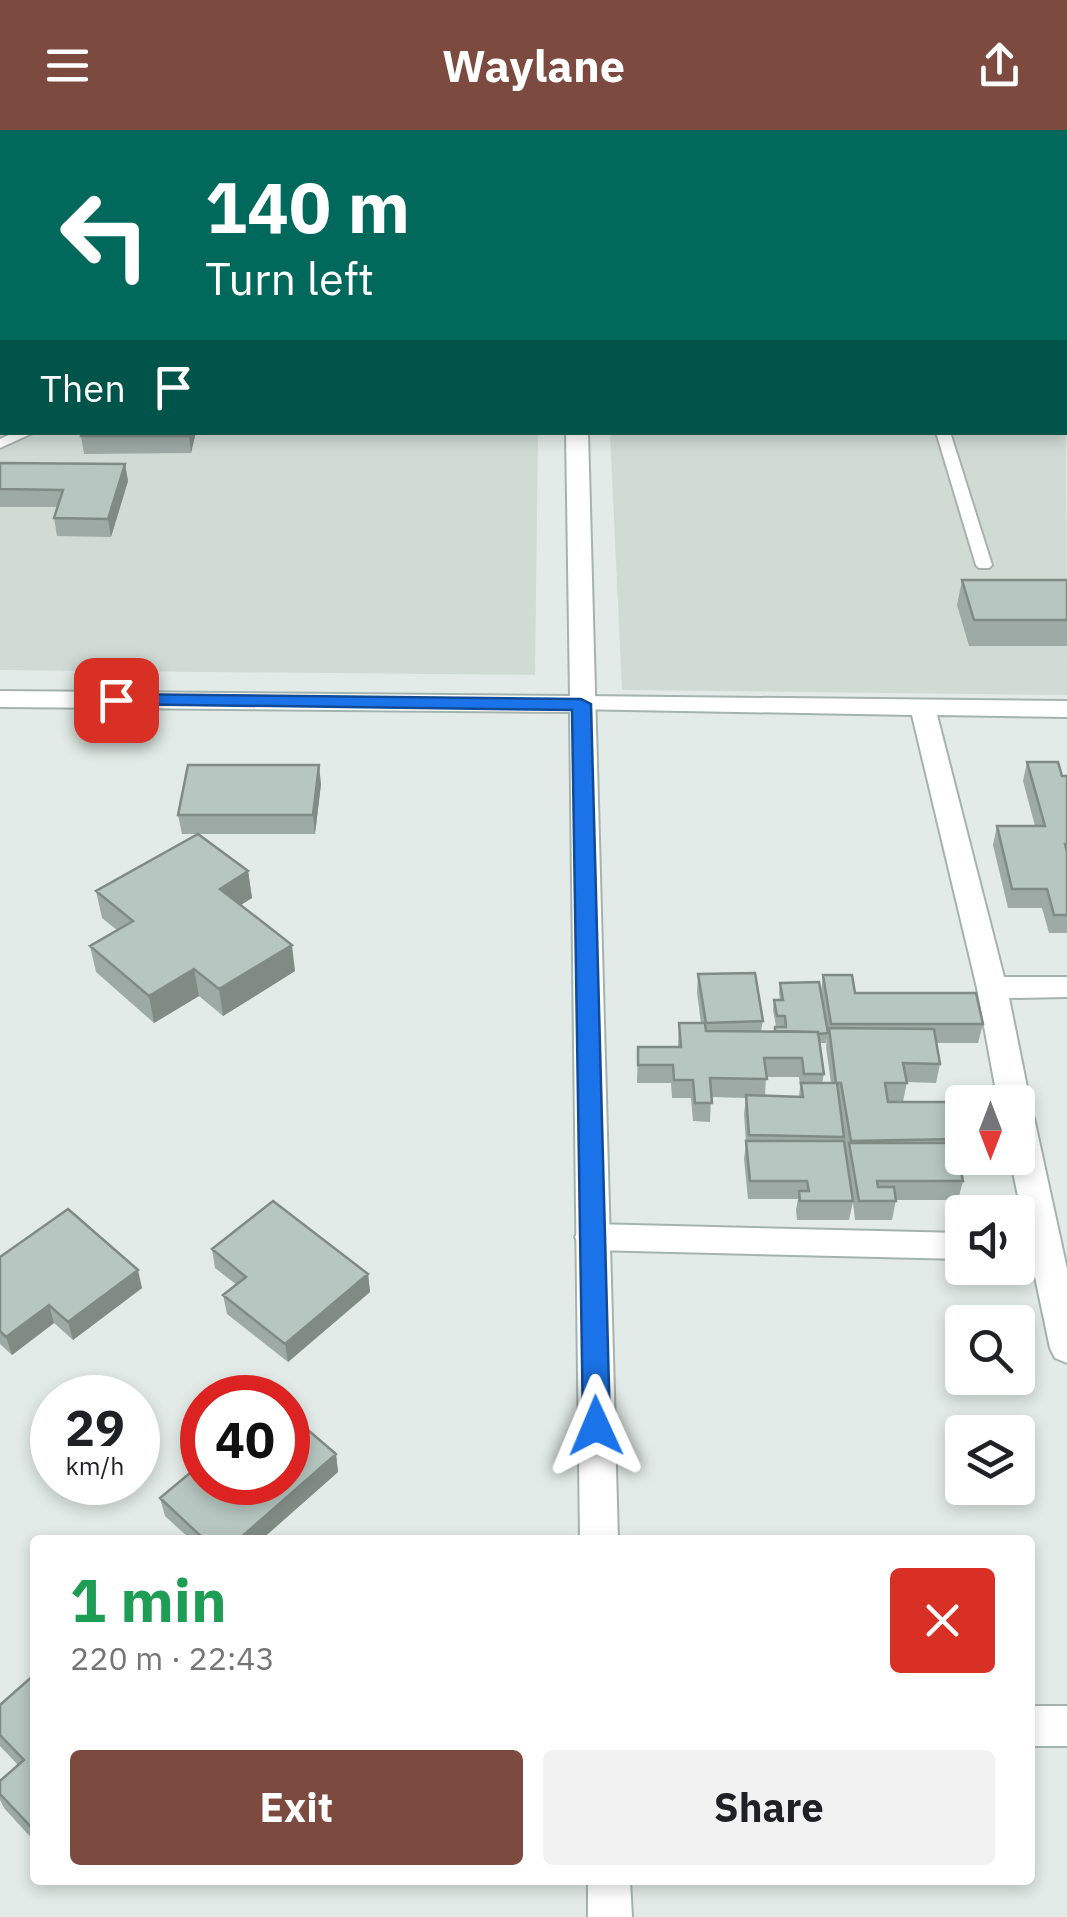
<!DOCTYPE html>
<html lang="en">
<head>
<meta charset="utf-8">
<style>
  body { margin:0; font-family:"IBM Plex Sans",sans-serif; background:#f2f2f2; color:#202124; height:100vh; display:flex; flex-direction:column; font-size:38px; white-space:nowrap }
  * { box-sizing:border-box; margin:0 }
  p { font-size:32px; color:#757577 }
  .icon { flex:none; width:55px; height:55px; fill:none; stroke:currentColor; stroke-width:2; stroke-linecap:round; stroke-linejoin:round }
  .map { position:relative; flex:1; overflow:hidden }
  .panel { position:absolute; left:30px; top:1405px; width:1005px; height:350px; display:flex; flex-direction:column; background:#fff; border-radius:10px; box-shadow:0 5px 15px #0003 }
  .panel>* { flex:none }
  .banner { position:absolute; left:0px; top:0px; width:1068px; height:305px; box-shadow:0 5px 15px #0003; background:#00695c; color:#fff; overflow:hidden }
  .needle { width:65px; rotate:180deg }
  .fabs { position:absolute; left:945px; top:955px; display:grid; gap:20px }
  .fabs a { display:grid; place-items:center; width:90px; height:90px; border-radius:10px; background:#fff; box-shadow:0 5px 15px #0003; font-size:50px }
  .speed { position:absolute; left:30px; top:1245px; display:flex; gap:20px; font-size:50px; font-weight:700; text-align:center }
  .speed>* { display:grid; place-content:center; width:130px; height:130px; border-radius:50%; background:#fff; box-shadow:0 5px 15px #0003; line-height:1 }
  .speed small { font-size:25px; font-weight:400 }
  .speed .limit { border:15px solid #d22; background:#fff; color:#111 }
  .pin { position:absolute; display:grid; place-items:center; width:85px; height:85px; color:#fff; margin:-42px; border-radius:20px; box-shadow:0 5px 15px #0006 }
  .me { position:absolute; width:110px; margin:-55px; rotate:359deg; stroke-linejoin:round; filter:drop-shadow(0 0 8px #0008) }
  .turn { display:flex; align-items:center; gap:35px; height:210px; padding:0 40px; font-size:45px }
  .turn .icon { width:130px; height:130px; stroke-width:2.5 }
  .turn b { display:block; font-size:70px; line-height:85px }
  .then { display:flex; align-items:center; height:95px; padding:0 40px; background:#0003; gap:20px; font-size:38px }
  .round { display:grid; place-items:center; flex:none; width:105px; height:105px; border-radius:10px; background:#f2f2f2 }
  .head { display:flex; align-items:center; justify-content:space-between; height:170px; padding:0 40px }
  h1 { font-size:60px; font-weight:700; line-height:75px; color:#1e9e55 }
  .action { display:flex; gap:20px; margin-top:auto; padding:20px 40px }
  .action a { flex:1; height:115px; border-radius:10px; background:#7c4a3f; color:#fff; font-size:40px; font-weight:700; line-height:115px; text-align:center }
  .action a+a { background:#f2f2f2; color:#202124 }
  header { display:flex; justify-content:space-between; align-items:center; height:130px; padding:0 40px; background:#7c4a3f; color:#fff; font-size:45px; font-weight:700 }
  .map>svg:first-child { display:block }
  .built { fill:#d0dbd6 }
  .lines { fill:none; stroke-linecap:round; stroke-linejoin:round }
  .service-casing { stroke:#a5b3ae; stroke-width:4 }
  .minor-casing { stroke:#a5b3ae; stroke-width:4 }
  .tertiary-casing { stroke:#a5b3ae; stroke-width:4 }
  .service { fill:#fff; fill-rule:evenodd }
  .minor { fill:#fff; fill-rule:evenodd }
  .tertiary { fill:#fff; fill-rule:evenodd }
  .wall { fill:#9daaa5; fill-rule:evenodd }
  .shaded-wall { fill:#808b86 }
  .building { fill:#b7c6c0; stroke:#808b86; stroke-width:2.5 }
  .route { fill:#1a73e8; stroke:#114b97; stroke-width:2.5 }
</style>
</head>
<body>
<header><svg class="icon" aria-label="menu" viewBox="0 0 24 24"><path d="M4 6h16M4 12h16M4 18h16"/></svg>Waylane<svg class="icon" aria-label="share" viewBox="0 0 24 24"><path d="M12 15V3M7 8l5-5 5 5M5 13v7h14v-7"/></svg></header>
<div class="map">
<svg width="1067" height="1787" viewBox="0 0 1067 1787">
  <rect width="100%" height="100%" fill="#e2ebe7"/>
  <path class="built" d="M0,0H538L2,2V302L538,303L535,545L0,540Z
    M1065,35L1067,565L622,560L610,303L1065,302Z"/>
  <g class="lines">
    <defs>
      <path id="service" d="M0,191L2,192V200L0,199Z
        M15,302H35L0,318V309Z
        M936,302H950L992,435L989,438H979L976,435Z"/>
      <path id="minor" d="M766,0H782V2H766Z
        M1065,16H1067V26H1065Z
        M581,566L1067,571V587L937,585L1004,847H1067V867L1009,868L1030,972L1026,979L1034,988L1067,1139V1233L1055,1228L1050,1218L1010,1028H1018V972H998L977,858L912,585L572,579L568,574L572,569Z
        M592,1094L962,1103V1129L592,1120L580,1116L575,1107L580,1098Z
        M1030,1576H1067V1616H1030Z"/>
      <path id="tertiary" d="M560,0H576V2H560Z
        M566,302H588L618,1410H580L570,582L0,577V561L570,566Z
        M588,1750H630L632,1787H588Z"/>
    </defs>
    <use href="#service" class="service-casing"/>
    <use href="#minor" class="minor-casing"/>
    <use href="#tertiary" class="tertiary-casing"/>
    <use href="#service" class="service"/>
    <use href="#minor" class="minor"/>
    <use href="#tertiary" class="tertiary"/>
  </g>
  <path class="wall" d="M1065,96H1067V240H1065Z
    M0,138H2V174H0Z
    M1065,249H1067V302H1065Z
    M82,302H196L191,323L84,324L81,306Z
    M0,333L125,334L128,351L111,407L57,406L54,388L57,377H0Z
    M962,450H1067V516H969L957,475Z
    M1027,632L1062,646H1067V803H1049L1042,778H1008L993,715L997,696H1035L1023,651Z
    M321,654L315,704H182L178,685Z
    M248,741L252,768L241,775L295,841L223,886L199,866L154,893L96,842L90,816L117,800L102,788L96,761Z
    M698,844L763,891L761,901H774L775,897H784V896H776L773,880L774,870H780L779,863L780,853L821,862L823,845L855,863L983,894L978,913H936L940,934L936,953L907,952L903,972L959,1009L957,1021L963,1051L958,1070H896L892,1090H855L853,1072L849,1090H797L796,1080L798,1069H748L744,1029L746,1013L744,984L746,968L711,967L710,992L693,991L691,968H672L671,953H637L638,917H678L679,893H701L697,863ZM827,908L826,917L831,953H822L824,944L820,913H826ZM766,947H799L800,957L799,967L765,966Z
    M212,1119L368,1144L370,1162L288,1232L227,1184L223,1165L237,1155L215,1138Z
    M0,1127L142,1158L73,1210L54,1193L12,1225L0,1214Z
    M202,1296V1352L336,1324L338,1342L261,1410H191L165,1386L160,1368L196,1338L187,1330L183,1312Z
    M35,1544V1712L4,1678L0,1670V1651L18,1635L0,1616V1575Z"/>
  <path class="shaded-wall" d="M190,302H196L191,323L189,306Z
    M125,334L128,351L111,407L108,389Z
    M319,635L321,654L315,704L313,685Z
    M248,741L252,768L224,785L220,759Z
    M292,815L295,841L223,886L219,859Z
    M194,839L199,866L154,893L149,866Z
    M138,1140L142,1158L73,1210L68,1192Z
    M368,1144L370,1162L288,1232L285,1214Z
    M49,1175L54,1193L12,1225L6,1207Z
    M336,1324L338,1342L261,1410H238Z"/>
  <path class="building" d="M1065,96H1067V137H1065Z
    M0,138H2V157H0Z
    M1065,154L1067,159V179H1065Z
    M1065,195H1067V223H1065Z
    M1065,249H1067V278H1065Z
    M82,302H190L189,306H81Z
    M0,333L125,334L108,389L54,388L63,360L0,359Z
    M962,450H1067V490H974Z
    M1027,632H1058L1062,646H1067V714H1065L1067,722V785H1054L1047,759H1012L997,696H1045Z
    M188,635H319L313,685H178Z
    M198,704L248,741L220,759L292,815L219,859L194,839L149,866L90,816L133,791L96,761Z
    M755,843L763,891L706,893L698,844Z
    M823,845H852L855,863H976L983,894H831Z
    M819,852L828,903L818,904V902L775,901V897H786L785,886H777L774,870H783L780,853Z
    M679,893H705L706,901L818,902L824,944H804L802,928H764L767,949L710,948L712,973H695L693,950H674L673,935H638V917H681Z
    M829,898L934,899L940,934L903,933L907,953H885L888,972H951L959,1009L851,1011L841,953H836Z
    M801,953H837L844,1007L749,1005L746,965L803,967Z
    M746,1011H844L853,1071H800L799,1061H809L807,1051H750Z
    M849,1013H955L963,1051H877L878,1057H894L896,1071H859Z
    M273,1071L368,1144L285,1214L223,1165L246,1147L212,1119Z
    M68,1079L138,1140L68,1192L49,1175L6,1207L0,1201V1127Z
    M254,1253L270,1268H237Z
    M288,1283L336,1324L238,1410H205L160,1368L202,1333V1352H288Z
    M202,1296V1330L183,1312Z
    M35,1544V1701L0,1664V1651L24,1630L0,1605V1575Z"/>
  <path class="route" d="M116,564L581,569L591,574L610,1296L606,1305L596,1308L587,1305L583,1296L572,580L110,574L107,570Z"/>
</svg>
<div class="fabs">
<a><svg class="needle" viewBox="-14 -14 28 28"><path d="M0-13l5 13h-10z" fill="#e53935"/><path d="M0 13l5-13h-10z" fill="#757577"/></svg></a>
<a><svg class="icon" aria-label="sound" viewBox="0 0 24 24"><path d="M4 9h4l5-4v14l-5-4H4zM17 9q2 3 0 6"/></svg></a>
<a><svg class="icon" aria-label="search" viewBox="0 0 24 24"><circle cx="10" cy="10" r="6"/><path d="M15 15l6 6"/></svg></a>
<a><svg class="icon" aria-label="layers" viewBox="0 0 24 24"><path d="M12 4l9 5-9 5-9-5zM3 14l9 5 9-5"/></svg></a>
</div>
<div class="speed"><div>29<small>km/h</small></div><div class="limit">40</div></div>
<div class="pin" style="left:116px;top:570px;background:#d93025"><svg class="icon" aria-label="arrive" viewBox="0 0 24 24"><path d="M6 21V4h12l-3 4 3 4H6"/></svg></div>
<svg class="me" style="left:596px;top:1296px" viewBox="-20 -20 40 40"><path d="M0-17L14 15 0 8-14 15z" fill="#1a73e8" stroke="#fff" stroke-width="4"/></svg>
<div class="banner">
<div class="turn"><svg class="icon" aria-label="left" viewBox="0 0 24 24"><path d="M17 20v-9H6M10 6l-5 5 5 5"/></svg><div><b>140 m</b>Turn left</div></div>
<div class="then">Then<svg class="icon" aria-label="arrive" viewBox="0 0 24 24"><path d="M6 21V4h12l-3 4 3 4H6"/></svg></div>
</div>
<section class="panel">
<div class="head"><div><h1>1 min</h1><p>220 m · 22:43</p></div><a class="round" style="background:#d93025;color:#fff"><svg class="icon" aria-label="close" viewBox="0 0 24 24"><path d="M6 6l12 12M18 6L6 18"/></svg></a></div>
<div class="action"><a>Exit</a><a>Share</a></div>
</section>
</div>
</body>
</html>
